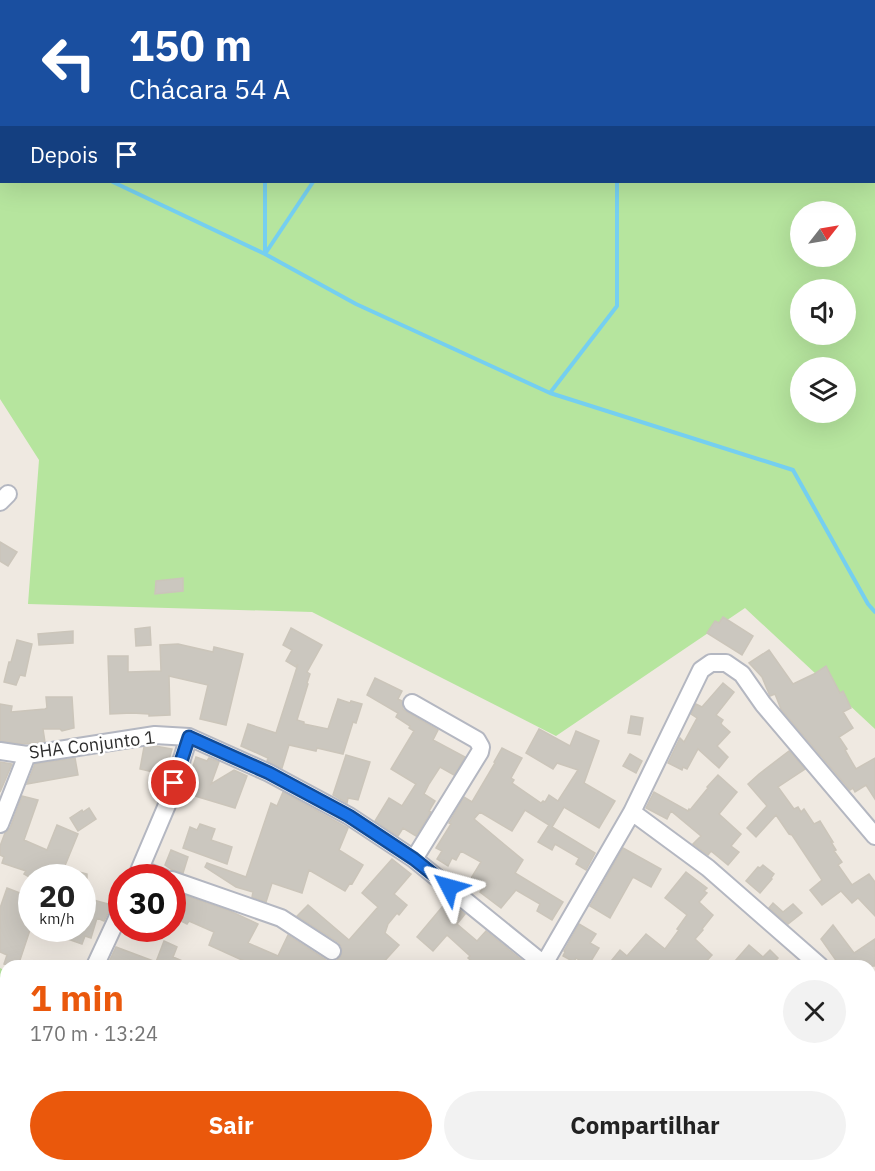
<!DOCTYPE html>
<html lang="pt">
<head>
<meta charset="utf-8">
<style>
  body { margin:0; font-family:"IBM Plex Sans",sans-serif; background:#f2f2f2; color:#222; height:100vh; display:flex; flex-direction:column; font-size:22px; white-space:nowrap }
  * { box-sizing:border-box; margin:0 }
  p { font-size:20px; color:#767676 }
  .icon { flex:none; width:33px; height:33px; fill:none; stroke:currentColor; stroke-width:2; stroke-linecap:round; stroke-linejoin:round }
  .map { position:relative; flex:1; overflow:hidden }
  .side { position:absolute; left:0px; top:960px; width:876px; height:212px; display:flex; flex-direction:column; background:#fff; border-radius:18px 18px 0 0; box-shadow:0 6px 24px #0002 }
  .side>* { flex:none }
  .top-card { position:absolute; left:0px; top:0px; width:876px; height:183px; box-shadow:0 6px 24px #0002; background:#1a4fa0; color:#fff; overflow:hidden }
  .needle { width:39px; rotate:59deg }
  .controls { position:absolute; left:790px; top:201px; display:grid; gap:12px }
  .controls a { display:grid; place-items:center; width:66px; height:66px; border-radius:50%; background:#fff; box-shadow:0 6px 24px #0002; font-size:30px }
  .speed { position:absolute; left:18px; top:864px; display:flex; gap:12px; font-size:30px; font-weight:700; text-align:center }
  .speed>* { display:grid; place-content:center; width:78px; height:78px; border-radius:50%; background:#fff; box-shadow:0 6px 24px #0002; line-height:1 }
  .speed small { font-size:15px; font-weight:400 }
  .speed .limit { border:9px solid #d22; background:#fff; color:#111 }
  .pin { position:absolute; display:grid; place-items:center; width:51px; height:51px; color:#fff; margin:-26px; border:3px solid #fff; border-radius:50%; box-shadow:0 2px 6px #0007 }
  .me { position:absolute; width:66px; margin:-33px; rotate:309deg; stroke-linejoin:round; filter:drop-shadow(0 0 4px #0008) }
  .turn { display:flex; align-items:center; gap:21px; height:126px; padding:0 30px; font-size:27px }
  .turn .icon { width:78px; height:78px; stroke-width:2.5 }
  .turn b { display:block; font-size:42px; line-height:51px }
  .then { display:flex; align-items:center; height:57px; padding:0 30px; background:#0003; gap:12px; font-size:22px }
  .round { display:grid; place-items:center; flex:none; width:63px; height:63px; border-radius:32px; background:#f2f2f2 }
  .head { display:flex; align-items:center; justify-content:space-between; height:102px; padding:0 30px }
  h1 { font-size:36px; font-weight:700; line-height:45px; color:#ea580c }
  .primary-button { display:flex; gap:12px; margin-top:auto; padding:12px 30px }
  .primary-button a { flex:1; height:69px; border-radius:36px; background:#ea580c; color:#fff; font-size:24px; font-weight:700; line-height:69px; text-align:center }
  .primary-button a+a { background:#f2f2f2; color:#222 }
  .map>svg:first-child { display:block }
  .green { fill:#b6e59e; fill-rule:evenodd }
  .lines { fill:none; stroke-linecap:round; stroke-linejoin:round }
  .stream { stroke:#75cff0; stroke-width:4 }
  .building { fill:#cbc7bf; stroke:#cbc5ba; stroke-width:1.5 }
  .minor-casing { stroke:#b4b7c1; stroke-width:20 }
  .minor { stroke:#fff; stroke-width:16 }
  .route-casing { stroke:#114b97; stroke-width:15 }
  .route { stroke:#1a73e8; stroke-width:10 }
  .labels { text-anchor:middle; stroke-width:5; stroke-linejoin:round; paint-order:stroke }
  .street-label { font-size:18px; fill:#2e2e2e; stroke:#fff }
</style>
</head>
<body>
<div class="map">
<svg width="875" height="1171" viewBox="0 0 875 1171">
  <rect width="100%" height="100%" fill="#efe9e1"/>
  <path class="green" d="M314,0H679L682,1H314Z
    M0,49H2V182H874L875,110V729L745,608L556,736L312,612L28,604L39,460L0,399ZM801,212H846V256H801ZM801,290H846V334H801ZM801,368H846V412H801Z
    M0,968L6,971V1141L0,1137Z
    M45,1166H328L334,1171H54Z"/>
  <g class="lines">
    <path class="stream" d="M173,0L174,2
      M588,0L589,2
      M338,2V0
      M0,128H2
      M113,182L265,254L356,304L550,393L793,470L868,604L875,612
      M265,253V182
      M265,254L313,182
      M550,393L617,306V182
      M0,1034L6,1037
      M199,1166L207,1171"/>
  </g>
  <path class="building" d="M0,542L17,552L8,566L0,561Z
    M183,578V591L155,594L156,581Z
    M723,617L753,636L742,655L707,633L715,621L719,623Z
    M150,627L151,645L136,646L135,629Z
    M291,628L322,645L307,672L310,674L307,683L308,684L297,720L304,722V724L328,729L338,699L350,703L351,701L362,704L356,723L353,722L343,754L317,748L316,751L289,745L282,768L267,761L268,758L241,746L248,724L276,733L298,664L296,667L286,661L292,650L283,645Z
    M73,631V643L39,645L38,634Z
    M17,640L32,644L25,676L20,675L16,685L4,682L9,662H11Z
    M178,644L213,652L214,647L243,654L226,725L200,719L208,685L169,676L170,715L149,716V714L132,713L110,714L108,656H128V672L161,671L160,645Z
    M769,650L793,684L814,674L826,666L840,693L843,691L851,708L843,712L853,728L839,737L847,749L845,750L856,769L875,758V799L866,785L855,792L853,788L850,790L781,709L775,694L770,696L762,677L749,663Z
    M375,678L402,691L398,699L402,701L403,709L407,712L438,730L433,740L465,757L454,775L440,767L429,784L424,794L435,801L429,811L431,812L416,836L403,828L398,836L375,821L389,798L402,806L416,784L391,769L414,731L409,728L410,726L396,717L398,713L367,695Z
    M723,683L734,692L716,715L723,720L721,723L722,725L730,732L717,746L728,757L719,768L698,749L687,769L683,767L682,770L668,763L680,738L684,742L697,718L691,714L696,704L702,707Z
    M46,697H72L74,728L62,731L60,729H43L45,742L23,744L0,741V704L12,706L11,712L45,709L47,708Z
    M631,716L643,718L640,735L628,733Z
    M539,729L570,746L576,731L599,741L584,783L615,801L599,828L564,807L552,827L595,853L586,870L576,864L579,858L555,844L552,850L538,842L549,825L525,810L512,831L480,812L474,819L523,860L515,873L563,902L552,920L537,911L540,904L516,890L501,908L480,892L483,888L470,880L481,862L461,851L456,860L452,858L448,866L437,859L442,851L436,848L451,824L449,823L464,797L472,802L495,763L494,762L502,748L522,758L511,778L514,780L512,783L541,803L543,801L545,802L549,795L558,801L578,770L557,763L553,769L526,753Z
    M155,746L172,749L166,770L163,769L162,774L140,769L144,747Z
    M789,751L805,769L778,787L794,809L798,807L801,812L804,809L814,824L820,821L833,842H831L836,850L834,851L842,862L838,865L852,885L869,874L875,882V916L858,898L852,903L841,891L822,905L810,890L822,880L792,835L789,834L776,815L756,837L747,828L767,806L748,784L759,774Z
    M630,754L642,761L636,773L623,766Z
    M346,755L370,762L358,800L348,798L347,803L333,795Z
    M196,757L207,761L209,758L219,762L211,784L234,770L247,776L235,808L185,793L188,786L187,785Z
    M75,758L78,775L27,784L35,764Z
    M0,762L12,764L0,792Z
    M718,775L737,792L719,814L741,834L731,846L739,852L728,865L711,851L708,855L693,844L701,836L671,811L667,819L646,808L654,792L688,811L689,809L690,810L708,788L707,787Z
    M283,792L348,828L339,850L363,865L352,884L350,883L345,891L309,870L302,893L272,883L266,902L252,897L253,892L236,887L205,867L207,863L246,877L271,803L277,806Z
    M22,796L38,800L24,840L47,850L57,825L78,834L64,868L87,874V878H31L24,874L26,871L2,863L4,857L0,855V846L5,833L10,828Z
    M89,808L96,819L78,831L70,818L82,810L83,812Z
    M200,824L215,829L211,840L232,847L227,864L183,848L190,827L197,830Z
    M623,848L661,869L651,887L633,877L610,918L590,906Z
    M171,850L188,857L183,873L172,870L165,865Z
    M392,859L411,874L394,894L407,905L399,915L397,913L388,924L385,933L399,945L380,966H255L209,945L214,932L189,921L187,924L175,918L176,916L172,915V891L230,911L258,924L248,943L278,956L288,935L326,960L331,961H336L341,956L342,951L341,946L338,942L297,916L308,905L349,940L378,907L362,893Z
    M763,865L774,874L771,878L772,879L760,893L746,881L758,867L760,868Z
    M686,872L707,888L704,891L707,893L699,902L713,915L702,929L703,930L695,939L712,955L702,966H618L612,960L620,950L627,956L646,934L665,949L679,930L677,929L687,915L665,898Z
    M7,888L25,895L24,898L32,901V924L18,966H10L4,964L7,955L0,952V908Z
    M82,897L112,905L104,921L97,918L91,938L85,936L82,944L42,930V928H82Z
    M448,900L465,914L457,924L477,941L486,931L529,966H477L468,958L470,956L447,935L433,951L417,937Z
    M773,903L783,912L793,904L802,913L788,924L769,908Z
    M579,924L596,934L590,943L599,948L588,966L576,958L574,962L563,956L565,952L564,951Z
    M833,925L854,953L875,939V966H840L821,939Z
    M164,941L177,947L173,957L194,966H107L116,947L156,962Z
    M749,945L763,957L770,950L778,958L772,965L773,966H743L736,960Z"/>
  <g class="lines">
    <defs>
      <path id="minor" d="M147,0V2
        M264,0L265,2
        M0,17H2
        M0,502L8,494
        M412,703L477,740L481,747L480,752L414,859
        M0,751L27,755L155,735L189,737L269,773L349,816L414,859L546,966
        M632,812L708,868L820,966
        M0,824L27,755
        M140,869L164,878
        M136,878L167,805L189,737
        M172,880L281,918L332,951
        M544,964L632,812L701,670L711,663H726L742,674L763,704L875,836
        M95,966L122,908
        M870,1011L875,1015
        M438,1166L445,1171
        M778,1166L785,1171
        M657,1171L661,1166"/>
    </defs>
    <use href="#minor" class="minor-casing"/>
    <use href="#minor" class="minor"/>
  </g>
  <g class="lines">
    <defs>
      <path id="route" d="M174,783L189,737L269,773L349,816L414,859L449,887"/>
    </defs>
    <use href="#route" class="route-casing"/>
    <use href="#route" class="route"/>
  </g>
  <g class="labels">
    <g class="street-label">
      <text transform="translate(92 745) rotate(-7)" y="6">SHA Conjunto 1</text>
    </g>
  </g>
</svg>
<div class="controls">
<a><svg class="needle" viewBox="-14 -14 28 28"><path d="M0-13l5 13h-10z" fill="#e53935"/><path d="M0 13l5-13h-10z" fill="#767676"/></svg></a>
<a><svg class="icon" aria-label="sound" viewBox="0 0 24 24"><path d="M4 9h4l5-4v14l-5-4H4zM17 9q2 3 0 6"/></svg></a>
<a><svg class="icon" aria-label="layers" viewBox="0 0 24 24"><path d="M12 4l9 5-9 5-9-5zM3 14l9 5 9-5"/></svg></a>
</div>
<div class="speed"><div>20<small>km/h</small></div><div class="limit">30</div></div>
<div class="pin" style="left:174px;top:783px;background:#d93025"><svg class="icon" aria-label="arrive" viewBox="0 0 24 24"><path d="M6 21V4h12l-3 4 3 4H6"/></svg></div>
<svg class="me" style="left:449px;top:887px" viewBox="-20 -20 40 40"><path d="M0-17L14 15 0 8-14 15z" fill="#1a73e8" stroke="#fff" stroke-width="4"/></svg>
<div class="top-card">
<div class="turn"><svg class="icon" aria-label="left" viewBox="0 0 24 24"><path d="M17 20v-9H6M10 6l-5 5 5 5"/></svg><div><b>150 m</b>Chácara 54 A</div></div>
<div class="then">Depois<svg class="icon" aria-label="arrive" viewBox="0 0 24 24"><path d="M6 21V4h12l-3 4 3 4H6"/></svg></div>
</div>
<section class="side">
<div class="head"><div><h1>1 min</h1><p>170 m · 13:24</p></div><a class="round"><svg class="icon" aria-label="close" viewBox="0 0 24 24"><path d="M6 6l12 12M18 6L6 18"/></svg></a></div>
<div class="primary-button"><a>Sair</a><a>Compartilhar</a></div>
</section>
</div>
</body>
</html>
